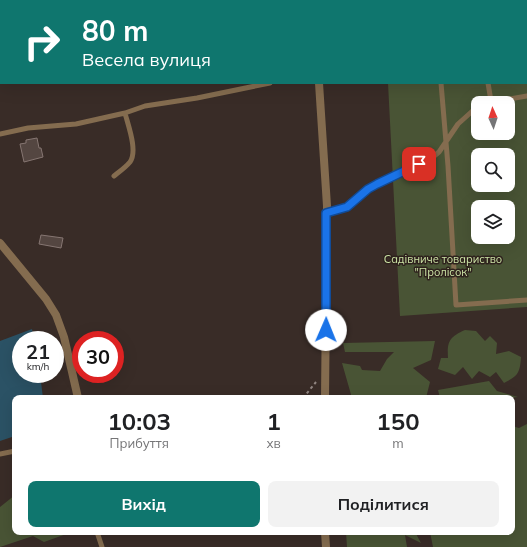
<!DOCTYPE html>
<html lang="uk">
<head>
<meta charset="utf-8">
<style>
  body { margin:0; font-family:Mulish,sans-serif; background:#f2f2f2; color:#202124; height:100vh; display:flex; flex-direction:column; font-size:15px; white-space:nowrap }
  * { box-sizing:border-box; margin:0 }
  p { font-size:13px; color:#757577 }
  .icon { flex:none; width:22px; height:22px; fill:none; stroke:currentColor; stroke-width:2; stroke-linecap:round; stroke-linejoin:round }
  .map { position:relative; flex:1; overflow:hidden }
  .panel { position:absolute; left:12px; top:395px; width:503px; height:140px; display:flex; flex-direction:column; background:#fff; border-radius:8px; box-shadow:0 4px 16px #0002 }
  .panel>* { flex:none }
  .guide { position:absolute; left:0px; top:0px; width:527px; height:84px; box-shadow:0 4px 16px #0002; background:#0f766e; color:#fff; overflow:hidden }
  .needle { width:26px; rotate:357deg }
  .fabs { position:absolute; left:471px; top:96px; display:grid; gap:8px }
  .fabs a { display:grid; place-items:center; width:44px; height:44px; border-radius:8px; background:#fff; box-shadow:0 4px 16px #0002; font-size:20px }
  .speed { position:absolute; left:12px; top:331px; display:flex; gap:8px; font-size:20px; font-weight:700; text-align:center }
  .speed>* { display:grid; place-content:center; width:52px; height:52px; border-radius:50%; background:#fff; box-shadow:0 4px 16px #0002; line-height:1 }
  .speed small { font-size:10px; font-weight:400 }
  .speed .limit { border:6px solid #d22; background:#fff; color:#111 }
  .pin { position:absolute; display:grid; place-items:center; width:34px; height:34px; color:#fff; margin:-17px; border-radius:8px; box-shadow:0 2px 6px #0006 }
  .me { position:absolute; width:44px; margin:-22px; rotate:1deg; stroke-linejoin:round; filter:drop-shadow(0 0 3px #0008) }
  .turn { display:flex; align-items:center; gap:14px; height:84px; padding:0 16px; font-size:18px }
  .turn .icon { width:52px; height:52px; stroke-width:2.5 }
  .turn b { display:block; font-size:28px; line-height:34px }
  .eta { display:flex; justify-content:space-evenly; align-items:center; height:68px; text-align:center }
  .eta b { font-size:24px; font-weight:700; line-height:28px }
  .action { display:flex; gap:8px; margin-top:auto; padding:8px 16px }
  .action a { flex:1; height:46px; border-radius:8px; background:#0f766e; color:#fff; font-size:16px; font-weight:700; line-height:46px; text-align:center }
  .action a+a { background:#f2f2f2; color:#202124 }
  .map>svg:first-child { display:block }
  .green { fill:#495435; fill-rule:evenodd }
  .water { fill:#2b5265 }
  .building { fill:#544641; stroke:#867672 }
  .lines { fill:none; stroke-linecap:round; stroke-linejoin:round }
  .path { stroke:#918682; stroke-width:2; stroke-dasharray:3 3; stroke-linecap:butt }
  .service { stroke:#846c4f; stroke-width:5 }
  .minor { stroke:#846c4f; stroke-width:8 }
  .route-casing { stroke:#114b97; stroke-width:10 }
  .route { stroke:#1a73e8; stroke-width:7 }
  .labels { text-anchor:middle; stroke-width:3; stroke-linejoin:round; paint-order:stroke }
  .park-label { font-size:11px; fill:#cde4a6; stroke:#2e221d }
</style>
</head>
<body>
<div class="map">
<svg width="527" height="547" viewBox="0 0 527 547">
  <rect width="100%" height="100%" fill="#392c27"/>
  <path class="green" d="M384,0H527V307L400,316L388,83H526V1ZM478,103H508V133H478ZM478,155H508V185H478ZM478,207H508V237H478Z
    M465,330L476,331L485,341L490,336L497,343L496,354L509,351L521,357C520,373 518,376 504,383L496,372L490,377L479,371L472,379L463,367L455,375L438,369L441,358H448C447,342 449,337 465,330Z
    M435,341L431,360L413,368L430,382L426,398H352L342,363L360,366L362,370L380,371L387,359L394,352H345L343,343Z
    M489,381L497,391L518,397L508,398H440L438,390Z
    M527,424V547H433L430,532H512V426L519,428Z
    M15,495V532H72L44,542L33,536L0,547V507Z
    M346,532H415L421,543L405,535L407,547H347Z"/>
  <path class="water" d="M32,329L34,340H21V374H40L43,398H15V436L0,441V341Z"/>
  <path class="building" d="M37,138L39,148H41L43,157L24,162L20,144L26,143V140Z
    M41,235L63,238L61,248L39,244Z"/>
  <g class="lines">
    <path class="path" d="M303,398L316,382"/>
    <path class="service" d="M434,0V1
      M477,0V1
      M234,1L239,0
      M441,83L448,166L456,305L527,300
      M488,83L491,101
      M486,103L527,96
      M0,134L28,128L76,124L125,113L145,106L197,98L270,83
      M114,176C119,172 126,167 130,162C138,151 128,125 125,113
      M326,213L347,207L368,189L377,184L433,157L439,152L458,124L478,106
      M0,454L15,451
      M97,532L102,547"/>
    <path class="minor" d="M66,0L72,1
      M313,0V1
      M184,1L185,0
      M319,83L327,206L325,398
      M0,243L46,299L56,315L64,337L78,398
      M325,532L326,547"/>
  </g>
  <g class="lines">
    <defs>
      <path id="route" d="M326,330V213L347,207L368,189L377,184L419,164"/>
    </defs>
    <use href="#route" class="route-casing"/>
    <use href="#route" class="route"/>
  </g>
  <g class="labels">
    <g class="park-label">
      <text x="443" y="263">Садівниче товариство<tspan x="443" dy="13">"Пролісок"</tspan></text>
    </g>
  </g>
</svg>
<div class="fabs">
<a><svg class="needle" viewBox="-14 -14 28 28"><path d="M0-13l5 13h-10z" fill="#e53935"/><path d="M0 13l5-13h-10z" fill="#757577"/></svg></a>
<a><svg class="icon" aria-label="search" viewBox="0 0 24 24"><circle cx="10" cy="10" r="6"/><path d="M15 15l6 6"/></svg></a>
<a><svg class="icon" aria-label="layers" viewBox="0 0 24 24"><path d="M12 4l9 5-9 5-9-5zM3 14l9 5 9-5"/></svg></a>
</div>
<div class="speed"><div>21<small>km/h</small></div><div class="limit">30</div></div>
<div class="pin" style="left:419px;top:164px;background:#d93025"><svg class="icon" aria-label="arrive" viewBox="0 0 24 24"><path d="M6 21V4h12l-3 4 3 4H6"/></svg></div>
<svg class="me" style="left:326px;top:330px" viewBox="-20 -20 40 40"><circle r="19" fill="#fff"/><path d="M0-13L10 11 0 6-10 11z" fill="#1a73e8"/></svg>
<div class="guide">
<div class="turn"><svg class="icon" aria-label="right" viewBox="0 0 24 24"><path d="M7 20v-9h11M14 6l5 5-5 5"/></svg><div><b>80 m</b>Весела вулиця</div></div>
</div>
<section class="panel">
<div class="eta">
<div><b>10:03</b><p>Прибуття</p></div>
<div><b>1</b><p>хв</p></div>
<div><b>150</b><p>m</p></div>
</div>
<div class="action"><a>Вихід</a><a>Поділитися</a></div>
</section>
</div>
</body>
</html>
